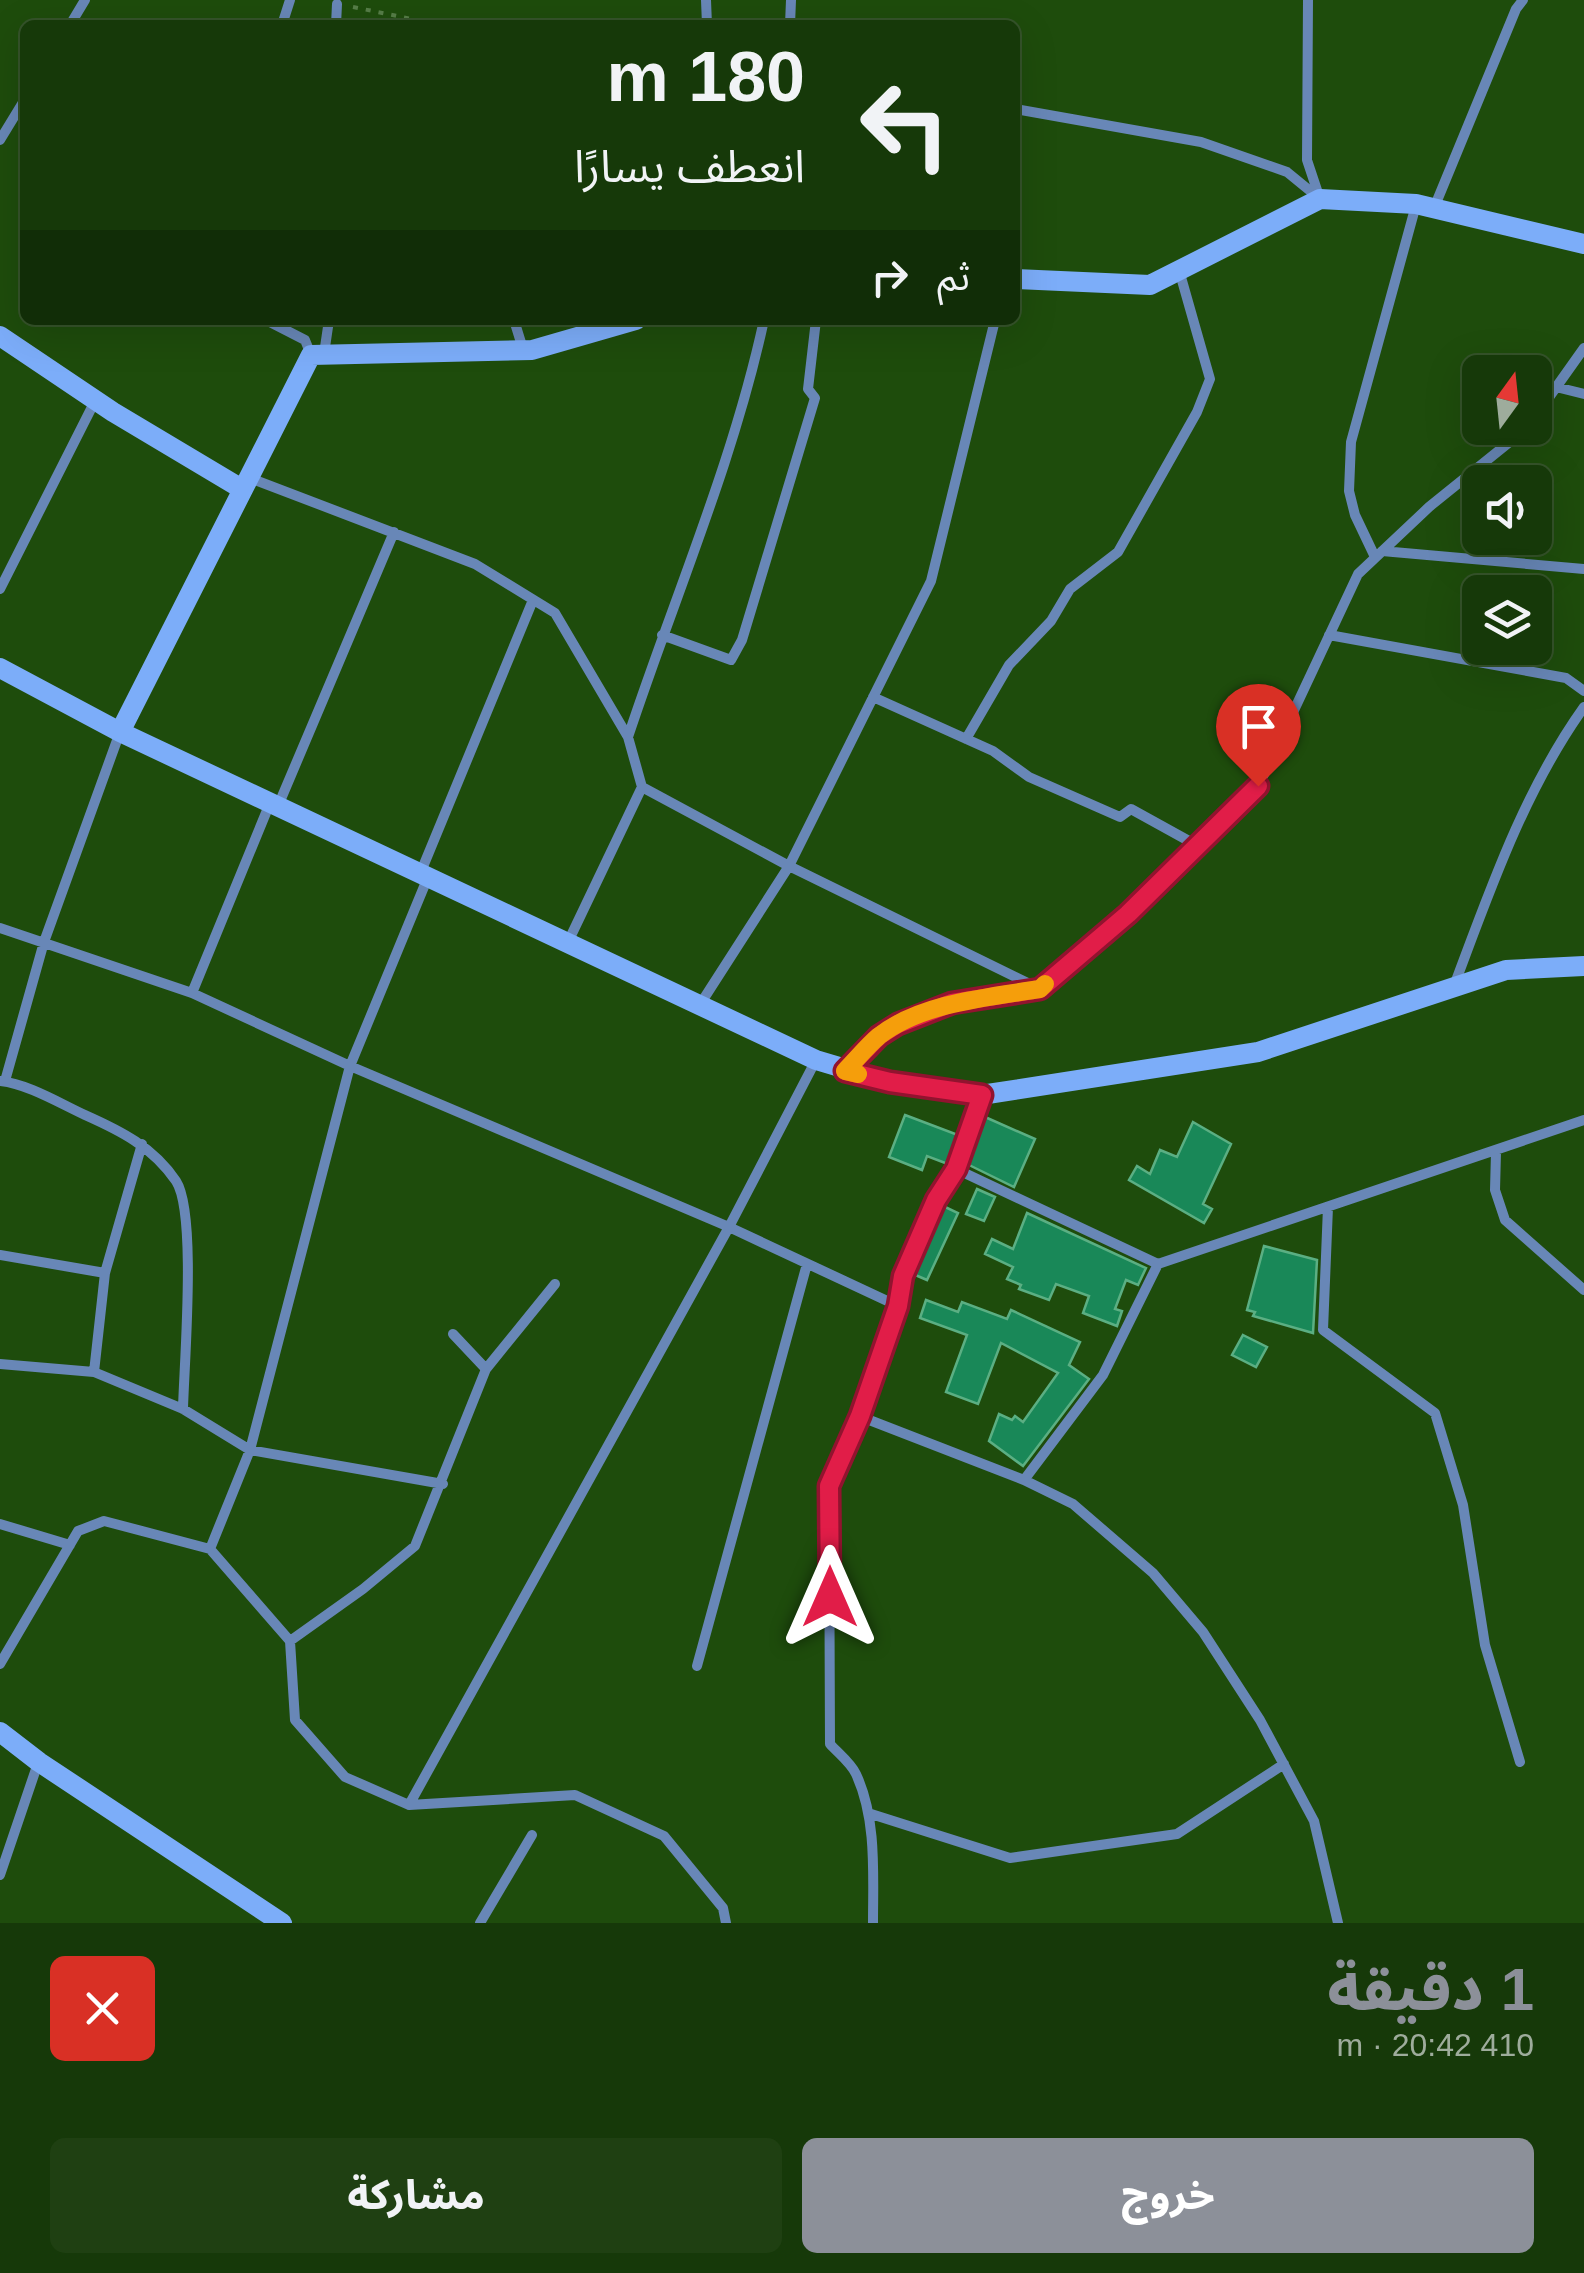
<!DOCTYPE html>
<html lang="ar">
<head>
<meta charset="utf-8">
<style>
  body { margin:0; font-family:Arial,"Noto Sans Arabic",sans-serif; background:#1f4012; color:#f1f3f6; direction:rtl; height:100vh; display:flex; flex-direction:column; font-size:38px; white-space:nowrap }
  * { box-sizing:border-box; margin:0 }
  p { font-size:32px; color:#9eac9c }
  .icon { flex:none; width:55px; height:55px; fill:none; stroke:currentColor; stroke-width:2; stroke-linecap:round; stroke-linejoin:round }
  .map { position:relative; height:1923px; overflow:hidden; direction:ltr }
  .side { display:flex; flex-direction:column; background:#163909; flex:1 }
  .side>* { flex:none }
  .hud { position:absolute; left:20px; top:20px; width:1000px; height:305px; border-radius:15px; box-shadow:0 10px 40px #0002,0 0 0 2px #35532a; direction:rtl; background:#163909; color:#f1f3f6; overflow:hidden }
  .needle { width:65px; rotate:15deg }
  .tools { position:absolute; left:1462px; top:355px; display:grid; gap:20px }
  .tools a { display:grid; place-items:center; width:90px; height:90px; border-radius:15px; background:#163909; box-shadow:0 10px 40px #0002,0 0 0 2px #35532a; font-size:50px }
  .pin { position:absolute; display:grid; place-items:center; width:85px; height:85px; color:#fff; margin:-102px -42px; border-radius:50% 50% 50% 0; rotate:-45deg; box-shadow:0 0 10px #0007 }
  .pin .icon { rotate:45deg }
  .me { position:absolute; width:110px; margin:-55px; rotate:0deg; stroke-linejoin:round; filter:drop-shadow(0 0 8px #0008) }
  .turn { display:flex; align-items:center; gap:35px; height:210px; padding:0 50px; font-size:45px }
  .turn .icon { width:130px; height:130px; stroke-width:2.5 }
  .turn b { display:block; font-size:70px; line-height:85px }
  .then { display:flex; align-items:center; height:95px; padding:0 50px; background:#0003; gap:20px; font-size:38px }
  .round { display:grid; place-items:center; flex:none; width:105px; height:105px; border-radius:15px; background:#1f4012 }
  .headline { display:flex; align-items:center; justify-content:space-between; height:170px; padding:0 50px }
  h1 { font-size:60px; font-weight:800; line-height:75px; color:#8c9099 }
  .action { display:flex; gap:20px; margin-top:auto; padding:20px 50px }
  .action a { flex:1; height:115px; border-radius:15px; background:#8c9099; color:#fff; font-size:40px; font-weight:800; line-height:115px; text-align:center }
  .action a+a { background:#1f4012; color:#f1f3f6 }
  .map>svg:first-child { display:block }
  .building { fill:#198858; stroke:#5baf83; stroke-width:2.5 }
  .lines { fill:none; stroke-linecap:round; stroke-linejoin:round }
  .path { stroke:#567d47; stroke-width:4; stroke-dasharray:5 8; stroke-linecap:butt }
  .street { stroke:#6887b7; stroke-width:10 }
  .secondary { stroke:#7cadf9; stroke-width:20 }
  .route-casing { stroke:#92132f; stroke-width:25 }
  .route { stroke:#e11d48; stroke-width:18 }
  .slow { stroke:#f59e0b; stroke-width:18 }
</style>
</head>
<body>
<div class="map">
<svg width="1584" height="1923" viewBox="0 0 1584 1923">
  <rect width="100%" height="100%" fill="#1e4c0c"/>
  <path class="building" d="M905,1115L958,1135L948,1164L927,1156L922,1170L889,1157Z
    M985,1117L1035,1139L1014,1187L967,1164Z
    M1193,1122L1231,1144L1203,1204L1212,1209L1204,1223L1129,1180L1137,1166L1150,1174L1160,1150L1177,1157Z
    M977,1189L995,1197L984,1221L966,1214Z
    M943,1206L958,1213L927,1280L913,1274Z
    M1027,1213L1146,1268L1138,1285L1126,1280L1115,1309L1122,1311L1117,1326L1083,1313L1089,1296L1056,1284L1049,1300L1019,1289L1021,1285L1007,1279L1013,1267L985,1254L992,1239L1013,1249Z
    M1264,1246L1317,1260L1313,1333L1253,1316L1255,1312L1247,1310Z
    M926,1300L958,1312L962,1302L1007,1319L1011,1310L1080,1342L1069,1365L1089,1379L1023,1466L989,1441L999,1414L1012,1420L1015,1416L1023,1422L1058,1373L1001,1343L978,1404L946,1392L967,1335L920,1318Z
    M1243,1335L1267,1347L1256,1367L1232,1355Z"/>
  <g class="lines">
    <path class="path" d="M353,7L417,20"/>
    <path class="street" d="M706,0L707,25
      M1308,0L1307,160L1320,199
      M70,25L85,0
      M282,25L290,0
      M336,25L337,4
      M790,25L791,0
      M1015,109L1201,142L1287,172L1320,199
      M0,140L25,99
      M1434,208L1516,9L1523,0
      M266,320L305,340L311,355
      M514,320L523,349
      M324,354L329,320
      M1556,387L1584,394
      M1535,417L1584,348
      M250,478L475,564L555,613L628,737L642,787L789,866L1040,989
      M1382,551L1584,569
      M1375,557L1355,515L1349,491L1351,442L1416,205
      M0,589L95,401
      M662,635L731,660L742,640L815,398L808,389L816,320
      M1329,635L1566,678L1584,691
      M873,697L993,751L1029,777L1120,817L1131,809L1198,846
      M628,737C674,598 733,463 764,320
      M966,739L1009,665L1051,621L1070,589L1118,552L1197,412L1210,379L1179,270
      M278,806L394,532
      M420,874L533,600
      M0,928L192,993L350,1066L729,1227L898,1306
      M568,942L642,787
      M1454,986C1490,890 1524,791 1584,707
      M192,993L270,803
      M701,1003L789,866L931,581L995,320
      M846,1070L879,1036L898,1025L952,1003L1040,989L1128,914L1258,787L1358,574L1429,507L1527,428
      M0,1081C28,1084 59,1103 85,1115C121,1131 153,1147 176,1181C197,1213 184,1364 183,1409
      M5,1081L44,942L120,732
      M981,1096L956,1169L1158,1264
      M1496,1152L1495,1190L1505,1220L1584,1290
      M1328,1207L1323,1330L1435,1413L1463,1505L1485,1645L1520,1762
      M0,1255L105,1273
      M0,1364L94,1372L183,1409L250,1450L443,1484
      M486,1369L555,1284
      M94,1372L105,1273L142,1144
      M859,1416L1024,1480L1073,1504L1153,1573L1203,1632L1260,1720L1314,1821L1338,1923
      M1024,1480L1103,1375L1158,1264L1584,1120
      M0,1524L70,1545
      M210,1549L290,1641L295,1720L345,1777L409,1805
      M290,1641L363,1589L415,1546L486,1369L453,1334
      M0,1664L78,1531L104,1521L210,1549L250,1450L350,1066L428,877
      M697,1666L807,1264
      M868,1813L1010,1858L1177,1834L1284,1764
      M0,1875L38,1763
      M480,1923L532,1835
      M726,1923L723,1908L664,1836L575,1795L409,1805L729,1227L816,1060
      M873,1923C873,1875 877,1819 856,1774C851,1763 838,1753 830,1744L829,1486L859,1416L898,1306L903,1276L936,1201L956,1169"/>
    <path class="secondary" d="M1015,279L1150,285L1320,199L1416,204L1584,244
      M0,336L113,412L242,489
      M0,668L120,732L816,1060L890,1082L981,1095L1258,1052L1506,970L1584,966
      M120,732L311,355L532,350L636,320
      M0,1732L39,1762L282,1923"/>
  </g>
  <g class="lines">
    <defs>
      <path id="route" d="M830,1597L829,1486L860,1416L898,1306L903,1276L936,1200L956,1169L982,1095L890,1082L845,1071L879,1036L898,1024L952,1003L1040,989L1128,914L1258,786"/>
    </defs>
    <use href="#route" class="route-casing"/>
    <use href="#route" class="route"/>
    <path class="slow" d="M858,1074L845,1071C856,1060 867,1046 879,1036C921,1003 989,997 1040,989L1045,984"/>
  </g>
</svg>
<div class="tools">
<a><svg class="needle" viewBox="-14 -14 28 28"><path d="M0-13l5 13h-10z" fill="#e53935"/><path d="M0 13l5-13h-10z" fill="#9eac9c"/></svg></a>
<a><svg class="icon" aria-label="sound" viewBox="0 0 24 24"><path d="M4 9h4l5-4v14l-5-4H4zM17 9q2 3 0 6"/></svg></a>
<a><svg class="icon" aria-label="layers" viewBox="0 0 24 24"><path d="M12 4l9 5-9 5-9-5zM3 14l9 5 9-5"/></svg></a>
</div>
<div class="pin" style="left:1258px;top:786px;background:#d93025"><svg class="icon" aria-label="arrive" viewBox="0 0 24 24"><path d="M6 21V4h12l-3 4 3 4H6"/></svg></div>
<svg class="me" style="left:830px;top:1597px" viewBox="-20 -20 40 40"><path d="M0-17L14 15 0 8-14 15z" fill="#e11d48" stroke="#fff" stroke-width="4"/></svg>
<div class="hud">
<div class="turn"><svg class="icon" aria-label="left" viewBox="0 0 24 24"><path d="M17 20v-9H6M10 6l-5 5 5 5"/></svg><div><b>180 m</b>انعطف يسارًا</div></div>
<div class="then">ثم<svg class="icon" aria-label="right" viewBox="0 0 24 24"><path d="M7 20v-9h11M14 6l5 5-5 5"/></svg></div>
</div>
</div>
<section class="side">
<div class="headline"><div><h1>1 دقيقة</h1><p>410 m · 20:42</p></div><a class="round" style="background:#d93025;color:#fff"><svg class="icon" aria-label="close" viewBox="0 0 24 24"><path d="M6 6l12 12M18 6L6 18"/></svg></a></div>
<div class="action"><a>خروج</a><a>مشاركة</a></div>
</section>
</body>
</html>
